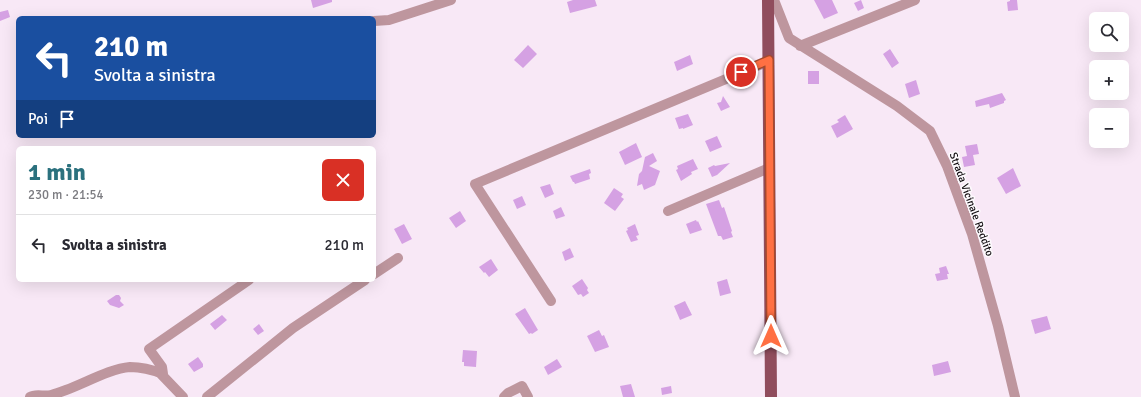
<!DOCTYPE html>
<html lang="it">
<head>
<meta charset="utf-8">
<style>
  body { margin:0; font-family:Signika,sans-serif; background:#f7f7f7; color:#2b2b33; height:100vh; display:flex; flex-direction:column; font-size:15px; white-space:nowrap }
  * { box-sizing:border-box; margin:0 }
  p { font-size:13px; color:#7c7c81 }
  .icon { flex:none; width:22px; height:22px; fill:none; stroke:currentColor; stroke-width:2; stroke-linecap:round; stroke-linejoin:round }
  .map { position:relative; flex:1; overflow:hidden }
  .drawer { position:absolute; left:16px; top:146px; width:360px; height:136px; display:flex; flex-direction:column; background:#fff; border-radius:6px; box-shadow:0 4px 16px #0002 }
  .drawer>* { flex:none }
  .top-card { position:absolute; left:16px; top:16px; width:360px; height:122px; border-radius:6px; box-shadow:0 4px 16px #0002; background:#1a4fa0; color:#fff; overflow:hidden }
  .fabs { position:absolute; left:1089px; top:12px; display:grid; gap:8px }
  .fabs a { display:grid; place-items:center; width:40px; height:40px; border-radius:6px; background:#fff; box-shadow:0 4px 16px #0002; font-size:20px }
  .pin { position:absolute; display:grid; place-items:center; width:34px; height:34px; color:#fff; margin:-17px; border:2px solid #fff; border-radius:50%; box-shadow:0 1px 4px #0007 }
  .me { position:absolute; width:44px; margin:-22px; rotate:0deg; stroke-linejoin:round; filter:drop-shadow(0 0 3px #0008) }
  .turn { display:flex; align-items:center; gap:14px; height:84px; padding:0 12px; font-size:18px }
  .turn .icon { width:52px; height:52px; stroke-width:2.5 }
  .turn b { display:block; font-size:28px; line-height:34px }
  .then { display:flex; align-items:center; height:38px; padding:0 12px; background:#0003; gap:8px; font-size:15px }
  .round { display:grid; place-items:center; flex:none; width:42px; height:42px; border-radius:6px; background:#f7f7f7 }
  .head { display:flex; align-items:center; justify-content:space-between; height:68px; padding:0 12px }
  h1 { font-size:24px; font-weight:700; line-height:30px; color:#2b717e }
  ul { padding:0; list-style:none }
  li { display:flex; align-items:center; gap:12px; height:60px; padding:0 12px; border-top:1px solid #e1e1e2 }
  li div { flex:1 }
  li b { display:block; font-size:15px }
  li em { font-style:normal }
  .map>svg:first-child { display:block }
  .building { fill:#d5a1e3 }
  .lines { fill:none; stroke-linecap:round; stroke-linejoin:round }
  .minor { stroke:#be969e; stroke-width:10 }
  .major { stroke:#904d5d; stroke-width:12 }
  .route-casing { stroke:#a6492c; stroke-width:10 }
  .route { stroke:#ff7043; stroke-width:7 }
  .labels { text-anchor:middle; stroke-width:3; stroke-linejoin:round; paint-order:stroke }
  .street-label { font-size:11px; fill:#100b0f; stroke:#fdfafd }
</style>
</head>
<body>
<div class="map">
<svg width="1141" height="397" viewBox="0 0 1141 397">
  <rect width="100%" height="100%" fill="#f8e8f6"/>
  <path class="building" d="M311,0H332V2L313,8Z
    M573,0H595L597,6L570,13L567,2Z
    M814,0H832L838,13L824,19Z
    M861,0L864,8L858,11L854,3Z
    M1010,0H1017L1018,10L1008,11L1007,2L1010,1Z
    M8,10L10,17L0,21V12Z
    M528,45L537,54L523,68L514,60Z
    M890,49L899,63L892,68L883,54Z
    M690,55L693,64L677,71L674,62Z
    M808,71H819V84H808Z
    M916,80L920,94L909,98L905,84Z
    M1002,93L1006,100L1004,101V103L990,108L989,104L976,107L975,101Z
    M723,96L730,107L721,111L717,103L721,102Z
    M688,114L693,125L683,129V128L679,129L675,118Z
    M845,115L853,129L837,138L831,126L839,122L837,120Z
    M717,136L722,147L710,152L705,141Z
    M636,143L642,157L625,165L619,152Z
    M977,144L979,154L973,155L975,165L964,167L962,157L967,156L965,146Z
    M653,153L657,161L649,166L660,171L655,185L644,190L642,184L637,186L639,174L642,171L645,157Z
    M693,159L698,169L691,172L692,174L681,181L676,170L678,169L677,166Z
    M730,163L717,175L712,177L708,168L714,165L715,166Z
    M1013,168L1021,186L1006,194L997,178Z
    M590,169L591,173L589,174L590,179L575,184L574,182H573L570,176Z
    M550,184L554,194L545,198L540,187Z
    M614,188L623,194L621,197L624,199L615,211L604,203Z
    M522,196L526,205L517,209L513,200Z
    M719,200L722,208L724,207L732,231L731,232L733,237L723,240L721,236H718L706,204Z
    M561,207L565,216L556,219L553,211Z
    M460,211L466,221L456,228L449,218Z
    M696,220L697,222L698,221L702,230L690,234L686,224Z
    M404,224L412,239L402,244L394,229Z
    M635,224L639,235L636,236L638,240L631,242L626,231L628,230L627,228Z
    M570,248L574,257L565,261L562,252Z
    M491,259L498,270L489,277L485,272L484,273L479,267Z
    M946,266L949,274H947L948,279L937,281L935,274L940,273L939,268Z
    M582,279L588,288L587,290L589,293L583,297L581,294L578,295L572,286Z
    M727,279L731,293L720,296L717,282Z
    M116,295H119L121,298L120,301L124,305L119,308L110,305L107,301Z
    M685,301L692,315L680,320L674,306Z
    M525,308L538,330L532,334L531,333L529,334L515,314Z
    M222,315L227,320L215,330L210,324Z
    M1047,316L1051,329L1035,334L1031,320Z
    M259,324L264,331L258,335L253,329Z
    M599,330L602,336L604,335L609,347L595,352L587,336Z
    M463,350L477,351L476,367L464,366V362H462Z
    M198,357L203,364V367L194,372L188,364Z
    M557,359L562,367L548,375L544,367Z
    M948,361L951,372L934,376L932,365Z
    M631,384L635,397H623L620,386Z
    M671,386L672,393L662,395L661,388Z"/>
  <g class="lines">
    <path class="minor" d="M774,0L789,38L897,106L930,131L947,166L972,234L998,326L1015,397
      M374,21L389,20L451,0
      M800,46L915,0
      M668,211L769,168
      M374,274L398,258
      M551,301L475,184L769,61
      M160,373L183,397
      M30,397C36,393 44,397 51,395C76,389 106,369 130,367C141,367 153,370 163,374L162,367L149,349L249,280
      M207,397L293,328L365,280
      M504,397L508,393L522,386L528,397"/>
    <path class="major" d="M768,0L771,397"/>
  </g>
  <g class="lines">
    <defs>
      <path id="route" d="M741,72L769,60L771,336"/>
    </defs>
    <use href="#route" class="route-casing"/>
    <use href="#route" class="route"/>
  </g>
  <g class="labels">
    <g class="street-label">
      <text transform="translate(972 204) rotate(70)" y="4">Strada Vicinale Reddito</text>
    </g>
  </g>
</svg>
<div class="fabs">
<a><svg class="icon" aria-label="search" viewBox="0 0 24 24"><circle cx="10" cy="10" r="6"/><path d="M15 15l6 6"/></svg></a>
<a>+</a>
<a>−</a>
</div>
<div class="pin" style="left:741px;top:72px;background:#d93025"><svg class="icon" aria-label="arrive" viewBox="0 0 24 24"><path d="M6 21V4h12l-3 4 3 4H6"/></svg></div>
<svg class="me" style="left:771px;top:336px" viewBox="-20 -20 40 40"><path d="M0-17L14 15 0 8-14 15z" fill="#ff7043" stroke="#fff" stroke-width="4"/></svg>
<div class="top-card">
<div class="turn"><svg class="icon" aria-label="left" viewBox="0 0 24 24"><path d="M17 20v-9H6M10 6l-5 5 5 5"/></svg><div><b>210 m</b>Svolta a sinistra</div></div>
<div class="then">Poi<svg class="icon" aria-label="arrive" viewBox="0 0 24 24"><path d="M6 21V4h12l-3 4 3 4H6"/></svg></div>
</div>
<section class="drawer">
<div class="head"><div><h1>1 min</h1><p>230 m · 21:54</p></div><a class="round" style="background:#d93025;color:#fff"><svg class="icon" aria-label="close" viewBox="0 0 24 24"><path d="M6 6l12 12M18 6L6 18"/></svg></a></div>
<ul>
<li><svg class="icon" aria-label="left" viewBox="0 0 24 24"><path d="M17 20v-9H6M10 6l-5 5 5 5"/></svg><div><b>Svolta a sinistra</b></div><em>210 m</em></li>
</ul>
</section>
</div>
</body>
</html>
